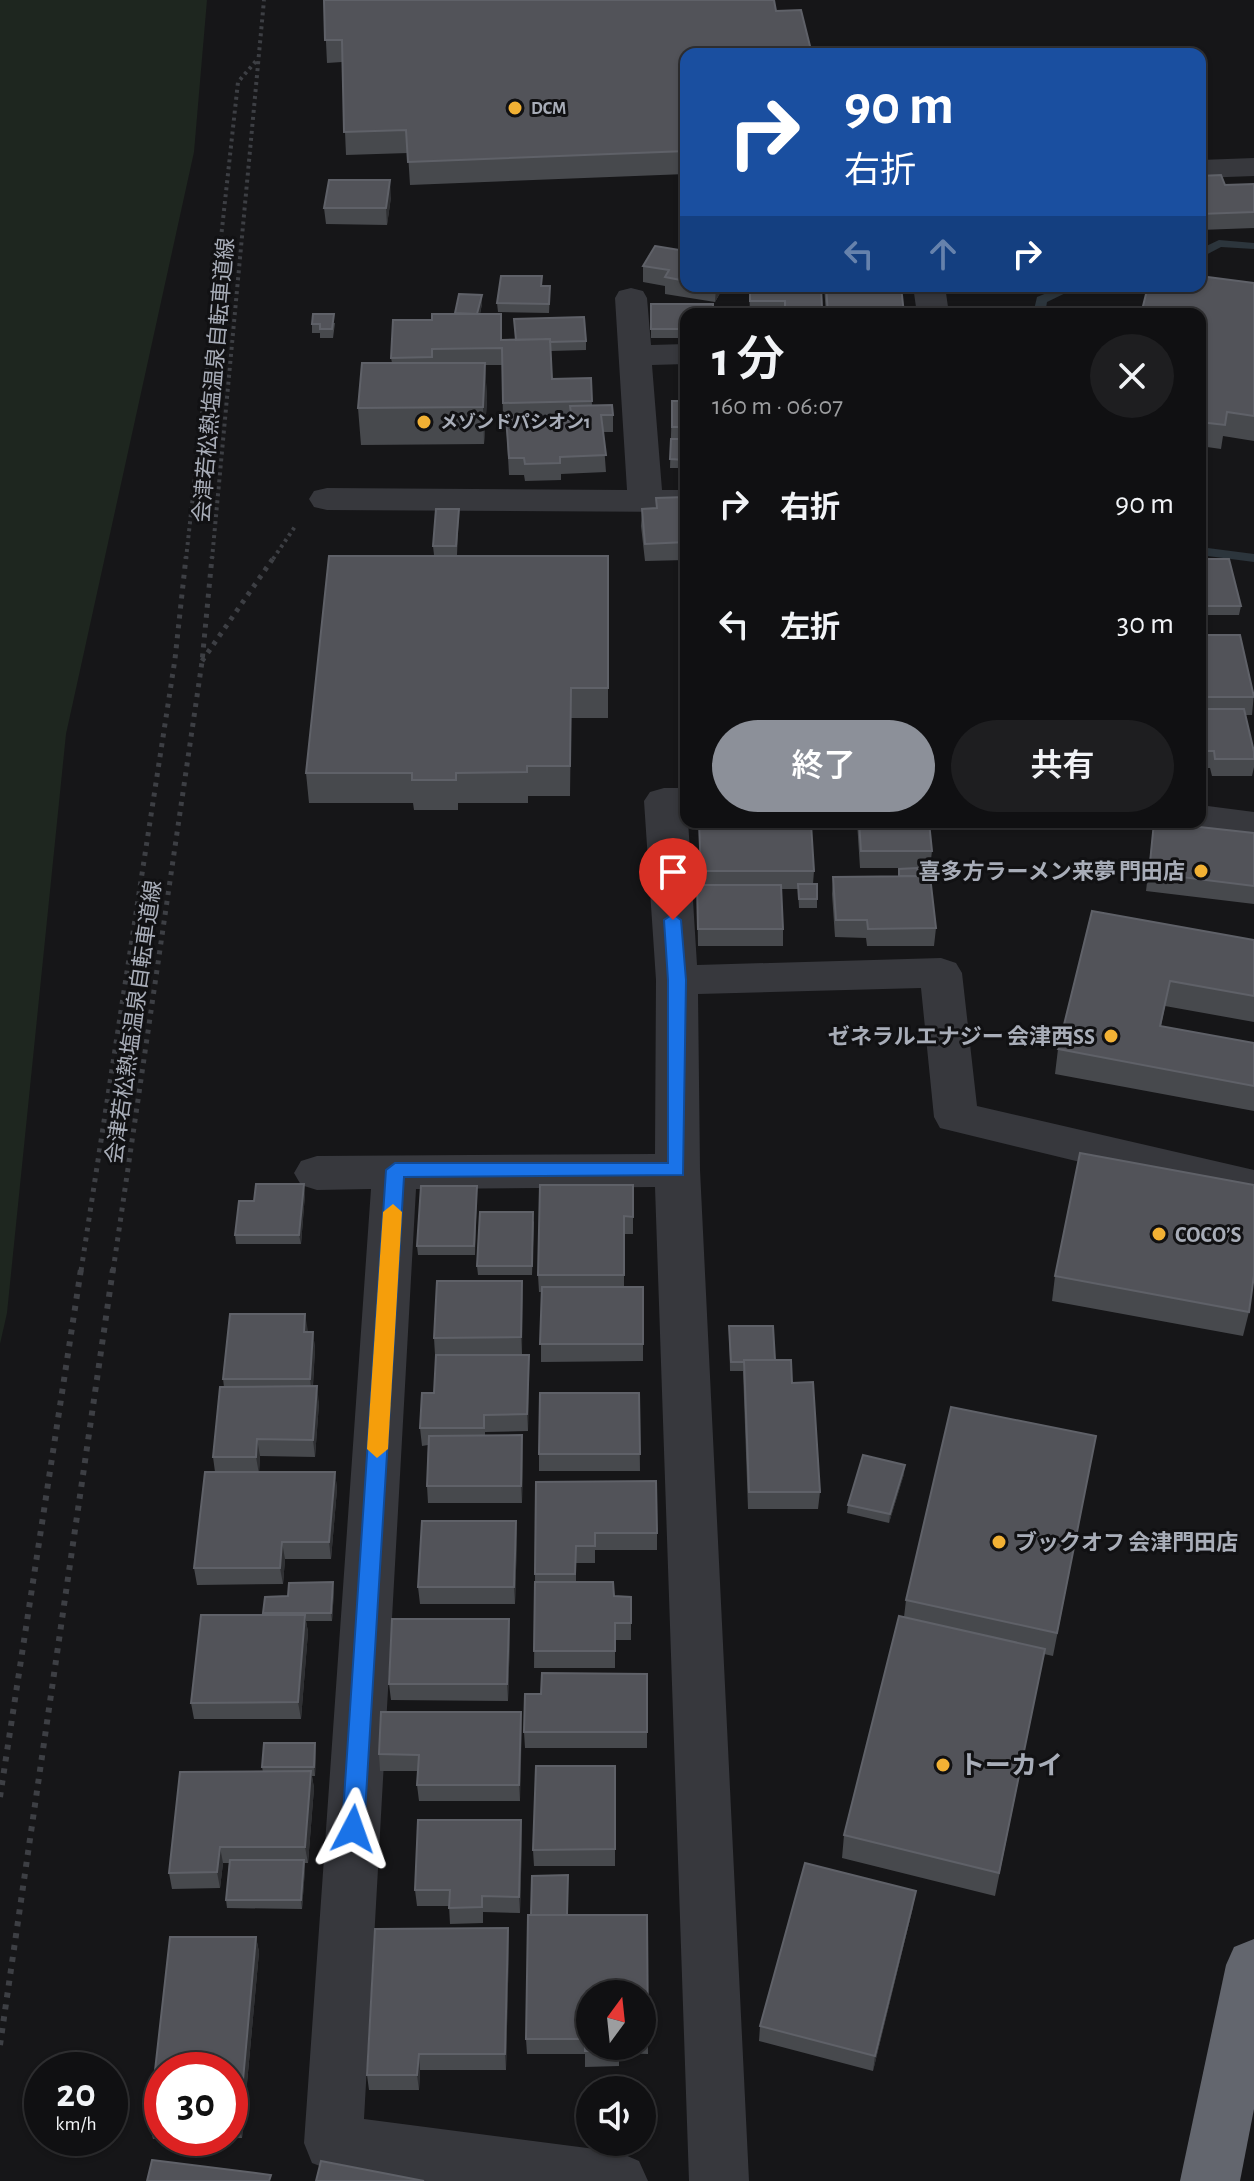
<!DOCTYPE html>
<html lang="ja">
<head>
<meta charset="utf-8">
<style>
  body { margin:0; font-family:"Alegreya Sans","Noto Sans JP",sans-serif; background:#1e1e20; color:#f1f3f6; height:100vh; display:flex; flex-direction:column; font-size:30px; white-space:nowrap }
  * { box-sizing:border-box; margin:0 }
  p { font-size:26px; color:#9c9d9f }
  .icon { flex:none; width:44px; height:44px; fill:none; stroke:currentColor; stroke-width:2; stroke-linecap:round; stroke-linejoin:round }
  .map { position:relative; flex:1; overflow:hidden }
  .side { position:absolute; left:680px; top:308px; width:526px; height:520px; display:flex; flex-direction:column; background:#101012; border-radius:16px; box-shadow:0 2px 6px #0004,0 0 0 2px #303032 }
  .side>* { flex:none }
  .hud { position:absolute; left:680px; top:48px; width:526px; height:244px; border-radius:16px; box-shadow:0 2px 6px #0004,0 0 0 2px #303032; background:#1a4fa0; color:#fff; overflow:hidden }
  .needle { width:52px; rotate:15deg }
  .controls { position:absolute; left:576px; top:1980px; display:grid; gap:16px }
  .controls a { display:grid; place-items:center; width:80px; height:80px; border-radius:50%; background:#101012; box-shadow:0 2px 6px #0004,0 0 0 2px #303032; font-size:40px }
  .speed { position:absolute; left:24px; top:2052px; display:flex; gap:16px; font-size:40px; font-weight:700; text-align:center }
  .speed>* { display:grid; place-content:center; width:104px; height:104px; border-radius:50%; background:#101012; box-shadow:0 2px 6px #0004,0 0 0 2px #303032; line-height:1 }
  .speed small { font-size:20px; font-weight:400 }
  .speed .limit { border:12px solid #d22; background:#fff; color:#111 }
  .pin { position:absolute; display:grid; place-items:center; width:68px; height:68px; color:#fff; margin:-82px -34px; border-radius:50% 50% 50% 0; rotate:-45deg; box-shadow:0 0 8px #0007 }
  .pin .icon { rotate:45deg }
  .me { position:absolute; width:88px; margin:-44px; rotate:4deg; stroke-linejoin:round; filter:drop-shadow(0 0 6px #0008) }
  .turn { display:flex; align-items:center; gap:28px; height:168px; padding:0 32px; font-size:36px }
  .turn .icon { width:104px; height:104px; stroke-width:2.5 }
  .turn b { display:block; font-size:56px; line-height:68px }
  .lanes { display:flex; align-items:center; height:76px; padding:0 32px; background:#0003; justify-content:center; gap:40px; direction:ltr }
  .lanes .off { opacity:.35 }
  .round { display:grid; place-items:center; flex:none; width:84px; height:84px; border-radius:42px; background:#1e1e20 }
  .overview { display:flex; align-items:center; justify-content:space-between; height:136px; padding:0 32px }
  h1 { font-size:48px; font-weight:600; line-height:60px }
  .cta { display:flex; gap:16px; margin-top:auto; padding:16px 32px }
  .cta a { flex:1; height:92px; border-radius:48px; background:#8c9099; color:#fff; font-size:32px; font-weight:600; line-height:92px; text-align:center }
  .cta a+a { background:#1e1e20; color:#f1f3f6 }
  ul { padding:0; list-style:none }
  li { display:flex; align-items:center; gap:24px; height:120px; padding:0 32px }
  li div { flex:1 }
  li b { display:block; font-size:30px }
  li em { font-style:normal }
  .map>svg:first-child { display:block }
  .green { fill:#1e261f }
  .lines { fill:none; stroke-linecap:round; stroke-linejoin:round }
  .stream { fill:#2c353c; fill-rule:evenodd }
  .path-far2 { stroke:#3d3f44; stroke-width:4; stroke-dasharray:3 4; stroke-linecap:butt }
  .path-far1 { stroke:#3d3f44; stroke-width:5; stroke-dasharray:4 6; stroke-linecap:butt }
  .path { stroke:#3d3f44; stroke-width:6; stroke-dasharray:5 7; stroke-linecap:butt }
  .street { fill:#37383d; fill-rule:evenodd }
  .highway { fill:#63666e; fill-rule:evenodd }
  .wall { fill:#47494d; fill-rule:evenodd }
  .shaded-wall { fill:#2f3033 }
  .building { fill:#525359; stroke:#5f6168; stroke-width:2 }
  .route { fill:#1a73e8; stroke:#114b97; stroke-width:2 }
  .slow { fill:#f59e0b }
  .poi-dot { fill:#f2b134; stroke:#111113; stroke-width:3 }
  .labels { text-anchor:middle; stroke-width:6; stroke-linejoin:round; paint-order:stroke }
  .far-poi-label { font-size:18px; font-weight:bold; fill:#a8adb8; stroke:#111113; text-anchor:start }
  .street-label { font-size:22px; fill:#a8adb8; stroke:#111113 }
  .poi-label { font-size:22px; font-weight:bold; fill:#a8adb8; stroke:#111113; text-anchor:end }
  .near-poi-label { font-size:26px; font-weight:bold; fill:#a8adb8; stroke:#111113; text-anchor:start }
</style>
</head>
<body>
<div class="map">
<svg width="1254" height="2181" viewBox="0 0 1254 2181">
  <rect width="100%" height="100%" fill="#161618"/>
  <path class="green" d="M0,0H207L194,152L66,734L7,1313L0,1344Z"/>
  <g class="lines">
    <path class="stream" d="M1219,240L1254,243V249L1221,247L1200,258V249Z
      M1064,286H1080L1047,302L1045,314H1033L1037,297Z
      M1200,547L1254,554V562L1200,555Z"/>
    <path class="path-far2" d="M186,559L238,82L256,61
      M212,559L264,0
      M273,559L296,525"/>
    <path class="path-far1" d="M202,661L274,557
      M81,1271L175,659L186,557
      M113,1271L202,662L212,557"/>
    <path class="path" d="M0,1797L81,1269
      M0,2045L113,1269"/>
    <path class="street" d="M1254,158V176L1200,178V160Z
      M913,286H945L949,314H917Z
      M631,288L643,291L647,298L651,345L686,344V364L652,365L662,490H686V512L327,510L314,507L309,499L314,491L327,488L627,490L615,298L619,291Z
      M664,788H686L697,965L941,958L956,963L962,973L977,1106L1254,1170V1204L940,1128L934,1117L921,988L698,994L700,1170L749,2181H689L655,1187L416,1189L364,2119L618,2152L639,2161L648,2181H404L333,2171L312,2163L304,2143L371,1189L317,1190L301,1185L294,1173L301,1161L317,1156L655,1154L656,980L644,801L650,792Z
      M1200,805L1254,812V838L1186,827L1182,822H1200Z"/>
    <path class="highway" d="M1254,1939V2109L1240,2181H1180L1226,1965L1234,1947Z"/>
  </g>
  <path class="wall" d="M324,0L686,54V174L410,185L408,153L346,155L342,62L327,63Z
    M1200,176L1225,185L1254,184V228L1200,230Z
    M391,197L387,225L326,224L324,208Z
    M686,251V286H724L715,302L665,294V286L643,282V266Z
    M1254,283V441L1223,436L1221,449L1200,446V314Z
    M542,286L550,294L549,313L498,312L497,303Z
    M749,286H821L822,314H750Z
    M824,286H826L904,314H826Z
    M951,286H1021L1020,294H952Z
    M482,304L480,314L502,340L586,341V350L551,351L552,379L591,378L592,406L613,415V432H603L606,472L561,474V480L525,481L524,475H509L506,420H503L502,365H485L487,400L484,444L361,445L358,408L392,363L391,358L432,320L455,314ZM571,418V420L538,421V419Z
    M651,304L686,314V338H651Z
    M335,323L333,338H320V333H312V324Z
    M680,354H686V400H680Z
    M672,401H686V468H670Z
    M686,497V560L645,561L641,526L642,509L656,508V498Z
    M459,509L457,555H434L433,546Z
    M608,556V718H571L570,796H528V803H458V810H414L413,803H309L306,773Z
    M1200,559L1241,606L1239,615H1200Z
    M1200,635L1254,693L1252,715H1245L1254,752V767L1252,776H1212L1210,768H1200Z
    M857,822H929L932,851L930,868H860Z
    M1154,822L1254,833V904L1146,891Z
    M699,824L814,871L813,884L817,899V908H799L798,889H781L783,929V946H698L697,885H700Z
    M899,869L919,876L936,928L934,946H867L866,938L835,937L832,894L833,877L898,876Z
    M1092,911L1254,940V1022L1165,1006L1161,1026L1254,1043V1111L1055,1074L1058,1049Z
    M633,1185V1234H624V1287H643V1361L541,1362V1292H539L538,1275Z
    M477,1186L475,1255H418L417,1246Z
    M305,1194L301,1244H236L235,1235Z
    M534,1221L532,1275H478L477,1266Z
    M1055,1276L1249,1312L1243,1336L1052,1301Z
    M522,1281V1354L436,1355L529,1373L528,1431L485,1432V1436L523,1452L522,1503H428L427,1486L428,1445L422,1446L420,1428L434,1393L436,1355H435L434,1338Z
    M729,1326L775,1360L792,1383L820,1492L818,1509H748L743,1371H730Z
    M307,1332H313L315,1349L313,1386L319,1403L315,1457L260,1456L259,1472H335L337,1489L331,1559H285L283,1584L197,1585L194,1568L215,1472L213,1457L224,1387L223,1379Z
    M639,1393L640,1471H539V1454Z
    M1096,1436L1053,1656L1044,1654L995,1896L842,1858L844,1835L904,1617L906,1600Z
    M904,1474L889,1523L847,1513L848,1505Z
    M536,1482L657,1533V1550H595V1563H576V1582L614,1596L631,1597V1640H615V1668H534Z
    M516,1521L517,1538L515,1604H420L418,1587Z
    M334,1591L332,1621H306L308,1632L301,1719H194L191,1703L263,1615V1613L288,1596Z
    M509,1619L510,1635L508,1701L391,1700L389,1684Z
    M647,1674V1748H525L524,1732L541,1694Z
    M521,1712L520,1801H419L417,1785L418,1771H380L379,1754Z
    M316,1751L315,1776H312L314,1788L308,1863H305V1869L302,1909L227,1908L226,1900L229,1863H223L220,1888L172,1889L169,1873L263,1772L262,1767Z
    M615,1766V1866H534L533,1850Z
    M521,1820L522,1836L520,1913L483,1912V1923L450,1924L449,1906H417L415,1890Z
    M913,1907L873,2071L759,2041L760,2026Z
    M567,1915H647L648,2054L619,2053V2066L585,2067V2054H527L526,2039ZM642,1994V2046H590Z
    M508,1928L509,1944L506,2070H420L419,2090H369L367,2075Z
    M170,1937H256L259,1952L242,2138L153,2139L149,2124ZM162,2070H230V2138H162Z"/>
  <path class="shaded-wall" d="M390,180L391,197L387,225L386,208Z
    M716,286H724L715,302Z
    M482,295V304L478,323L477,314Z
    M485,363L487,400L484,444L483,407Z
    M304,1184L305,1194L301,1244L299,1235Z
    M522,1281L523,1298L522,1354L521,1337Z
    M305,1314L308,1331L306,1350L304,1332Z
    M313,1332L315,1349L312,1396L310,1379Z
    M529,1355V1373L528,1431L527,1414Z
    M317,1386L319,1403L315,1457L313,1440Z
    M522,1435L523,1452L522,1503L521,1486Z
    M257,1439L260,1456L259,1474L256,1457Z
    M905,1465L904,1474L889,1523L890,1514Z
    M335,1472L337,1489L331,1559L329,1542Z
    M516,1521L517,1538L515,1604L514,1587Z
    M282,1542L285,1559L283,1584L280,1568Z
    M333,1582L334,1591L332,1621L331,1613Z
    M305,1615L308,1632L301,1719L298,1702Z
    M509,1619L510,1635L508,1701L507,1684Z
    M521,1712L522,1728L520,1801L519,1785Z
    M315,1743L316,1751L315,1776L314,1767Z
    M311,1771L314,1788L308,1863L305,1847Z
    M521,1820L522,1836L520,1913L519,1897Z
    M220,1847L223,1863L220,1888L217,1872Z
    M304,1860L305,1869L302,1909L301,1900Z
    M916,1891L913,1907L873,2071L875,2056Z
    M508,1928L509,1944L506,2070L505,2054Z
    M256,1937L259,1952L242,2138L239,2124Z
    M419,2054L420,2070L419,2090L417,2075Z"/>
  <path class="building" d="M324,0H774L776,11L801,10L812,54H686V151L408,162L406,130L344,132L342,40H325Z
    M1221,175L1225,185L1254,184V212L1200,214V176Z
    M329,180H390L386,208H324Z
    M655,246L686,251V281L665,277L669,270L643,266Z
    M501,276H542L541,286H550L549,304L497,303Z
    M1200,276L1254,283V416L1227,412L1225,425L1200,422V314H1141L1148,286H1200Z
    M750,286H821L822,308H785V301H750Z
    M826,286H901L904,314H828Z
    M459,294L482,295L477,314L455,313Z
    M651,304H713V314H686V329H651Z
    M313,314H334L332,329H320V324H312Z
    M432,314H501V340L550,339L552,379L591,378L592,401L503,403L502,348L432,349V357L391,358L393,320H432Z
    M584,317L586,341L550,342V339L516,340L514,319Z
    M680,354H686V383H680Z
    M362,363H485L483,407L358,408Z
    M672,401H686V427H672Z
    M612,405L613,415H601L606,455L560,457V463L525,464L524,458H509L506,416L538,415V421L572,420L570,406Z
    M671,439H686V460L670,459Z
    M686,497V542L645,544L642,509L657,508L656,498Z
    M436,509H459L456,546H433Z
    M329,556H608V688H571L570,766H527V772L456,773V780H412V773H306Z
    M1200,559H1229L1241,606H1200Z
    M1200,635H1240L1254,697H1200Z
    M1200,709H1244L1254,752V759H1215L1214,751H1200Z
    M859,822H929L932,851H861Z
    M1154,822L1254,833V886L1149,873Z
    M699,824H811L814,871H701Z
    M917,868L919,876H899V869Z
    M930,876L936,928L868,929L867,920H836L833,877Z
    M798,884H817V899H799Z
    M697,885H781L783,929H698Z
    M1092,911L1254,940V996L1170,981L1160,1026L1254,1043V1086L1058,1049Z
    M1080,1153L1254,1185V1275L1249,1312L1055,1276Z
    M256,1184H304L299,1235H235L239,1201H254Z
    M540,1185H633V1217L624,1216V1275H538Z
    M421,1186H477L474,1246H417Z
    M480,1212H533L532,1266H477Z
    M437,1281H522L521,1337L434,1338Z
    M542,1287H643V1344H540Z
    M230,1314H305L304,1332H313L310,1379H223Z
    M729,1326H773L775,1360H744V1362H731Z
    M436,1355H529L527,1414L484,1415V1428H420L422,1393H434Z
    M744,1360H791L792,1383L813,1382L820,1492H749Z
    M317,1386L313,1440L257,1439L256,1457H213L220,1387Z
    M540,1393H639L640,1454H539Z
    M951,1407L1096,1436L1057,1633L906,1600Z
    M522,1435L521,1486H427L429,1436Z
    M863,1455L905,1465L890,1514L848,1505Z
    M205,1472H335L329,1542H282L280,1568H194Z
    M656,1481L657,1533H595V1546H576L575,1574H535L536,1482Z
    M422,1521H516L514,1587H418Z
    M333,1582L331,1613H263L265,1597L288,1596L289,1583Z
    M535,1582H613L614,1596L631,1597V1623H615V1651H534Z
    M201,1615H305L298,1702L191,1703Z
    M899,1616L1045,1649L999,1873L844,1835Z
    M392,1619H509L507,1684H389Z
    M542,1673L647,1674V1732H524L525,1694H541Z
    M381,1712H521L519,1785H417L419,1755L379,1754Z
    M264,1743H315L314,1767H262Z
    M536,1766H615V1849L533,1850Z
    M311,1771L305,1847H220L217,1872L169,1873L180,1772Z
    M418,1820H521L519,1897L482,1896V1907L449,1908L450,1890H415Z
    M230,1860H304L301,1900H226Z
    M805,1863L916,1891L875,2056L760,2026Z
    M568,1875L567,1915H531L532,1876Z
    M528,1915H647L648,2039L642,2038V1994H590V2046H619V2051H585V2039H526Z
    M508,1928L505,2054H419L417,2075H367L375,1929Z
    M170,1937H256L239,2124H230V2070H162V2124H149Z
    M152,2160L271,2175L269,2181H147Z
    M321,2161L424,2181H316Z"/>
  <path class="route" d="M673,914L681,920L686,980L683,1175L404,1177L364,1829L361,1836L353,1839L345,1836L342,1829L386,1170L395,1163H668V980L664,920Z"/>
  <path class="slow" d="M393,1204L402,1212L388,1449L377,1458L367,1449L383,1212Z"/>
  <g class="poi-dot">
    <circle cx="515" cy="108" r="8"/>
    <circle cx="424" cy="422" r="8"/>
    <circle cx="1201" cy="871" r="8"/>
    <circle cx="1111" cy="1036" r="8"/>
    <circle cx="1159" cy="1234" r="8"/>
    <circle cx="999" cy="1542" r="8"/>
    <circle cx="943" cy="1765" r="8"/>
  </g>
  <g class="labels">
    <g class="far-poi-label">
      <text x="531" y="114">DCM</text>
      <text x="440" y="428">メゾンドパシオン1</text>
    </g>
    <g class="street-label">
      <text transform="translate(213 380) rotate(-85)" y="8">会津若松熱塩温泉自転車道線</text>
      <text transform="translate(133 1022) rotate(-82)" y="8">会津若松熱塩温泉自転車道線</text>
    </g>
    <g class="poi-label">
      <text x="1185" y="879">喜多方ラーメン来夢 門田店</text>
      <text x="1095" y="1044">ゼネラルエナジー 会津西SS</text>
      <text x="1175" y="1242" text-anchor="start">COCO’S</text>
      <text x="1015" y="1550" text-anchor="start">ブックオフ 会津門田店</text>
    </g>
    <g class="near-poi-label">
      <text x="959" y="1774">トーカイ</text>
    </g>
  </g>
</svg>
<div class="controls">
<a><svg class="needle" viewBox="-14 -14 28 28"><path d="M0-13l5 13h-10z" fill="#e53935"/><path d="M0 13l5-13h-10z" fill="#9c9d9f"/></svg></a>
<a><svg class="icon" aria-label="sound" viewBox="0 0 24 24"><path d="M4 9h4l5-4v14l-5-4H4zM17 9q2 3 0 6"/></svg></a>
</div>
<div class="speed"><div>20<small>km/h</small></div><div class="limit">30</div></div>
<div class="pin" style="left:673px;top:920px;background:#d93025"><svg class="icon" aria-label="arrive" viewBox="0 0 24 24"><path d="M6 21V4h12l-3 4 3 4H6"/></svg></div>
<svg class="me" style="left:353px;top:1829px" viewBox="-20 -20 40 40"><path d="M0-17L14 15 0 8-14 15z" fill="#1a73e8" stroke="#fff" stroke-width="4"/></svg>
<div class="hud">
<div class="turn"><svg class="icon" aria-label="right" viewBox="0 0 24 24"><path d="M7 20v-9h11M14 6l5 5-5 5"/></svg><div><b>90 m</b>右折</div></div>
<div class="lanes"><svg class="icon off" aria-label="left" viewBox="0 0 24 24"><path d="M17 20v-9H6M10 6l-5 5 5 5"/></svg><svg class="icon off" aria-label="ahead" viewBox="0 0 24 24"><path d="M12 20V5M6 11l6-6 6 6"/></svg><svg class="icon" aria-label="right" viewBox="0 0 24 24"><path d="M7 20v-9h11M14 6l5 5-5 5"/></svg></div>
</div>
<section class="side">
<div class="overview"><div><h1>1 分</h1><p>160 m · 06:07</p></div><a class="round"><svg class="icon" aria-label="close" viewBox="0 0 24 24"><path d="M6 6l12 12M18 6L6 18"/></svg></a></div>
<ul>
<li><svg class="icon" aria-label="right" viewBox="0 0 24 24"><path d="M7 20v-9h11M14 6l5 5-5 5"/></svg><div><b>右折</b></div><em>90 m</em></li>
<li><svg class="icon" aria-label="left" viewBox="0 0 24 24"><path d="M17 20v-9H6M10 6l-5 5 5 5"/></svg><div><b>左折</b></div><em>30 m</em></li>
</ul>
<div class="cta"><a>終了</a><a>共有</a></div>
</section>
</div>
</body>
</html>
